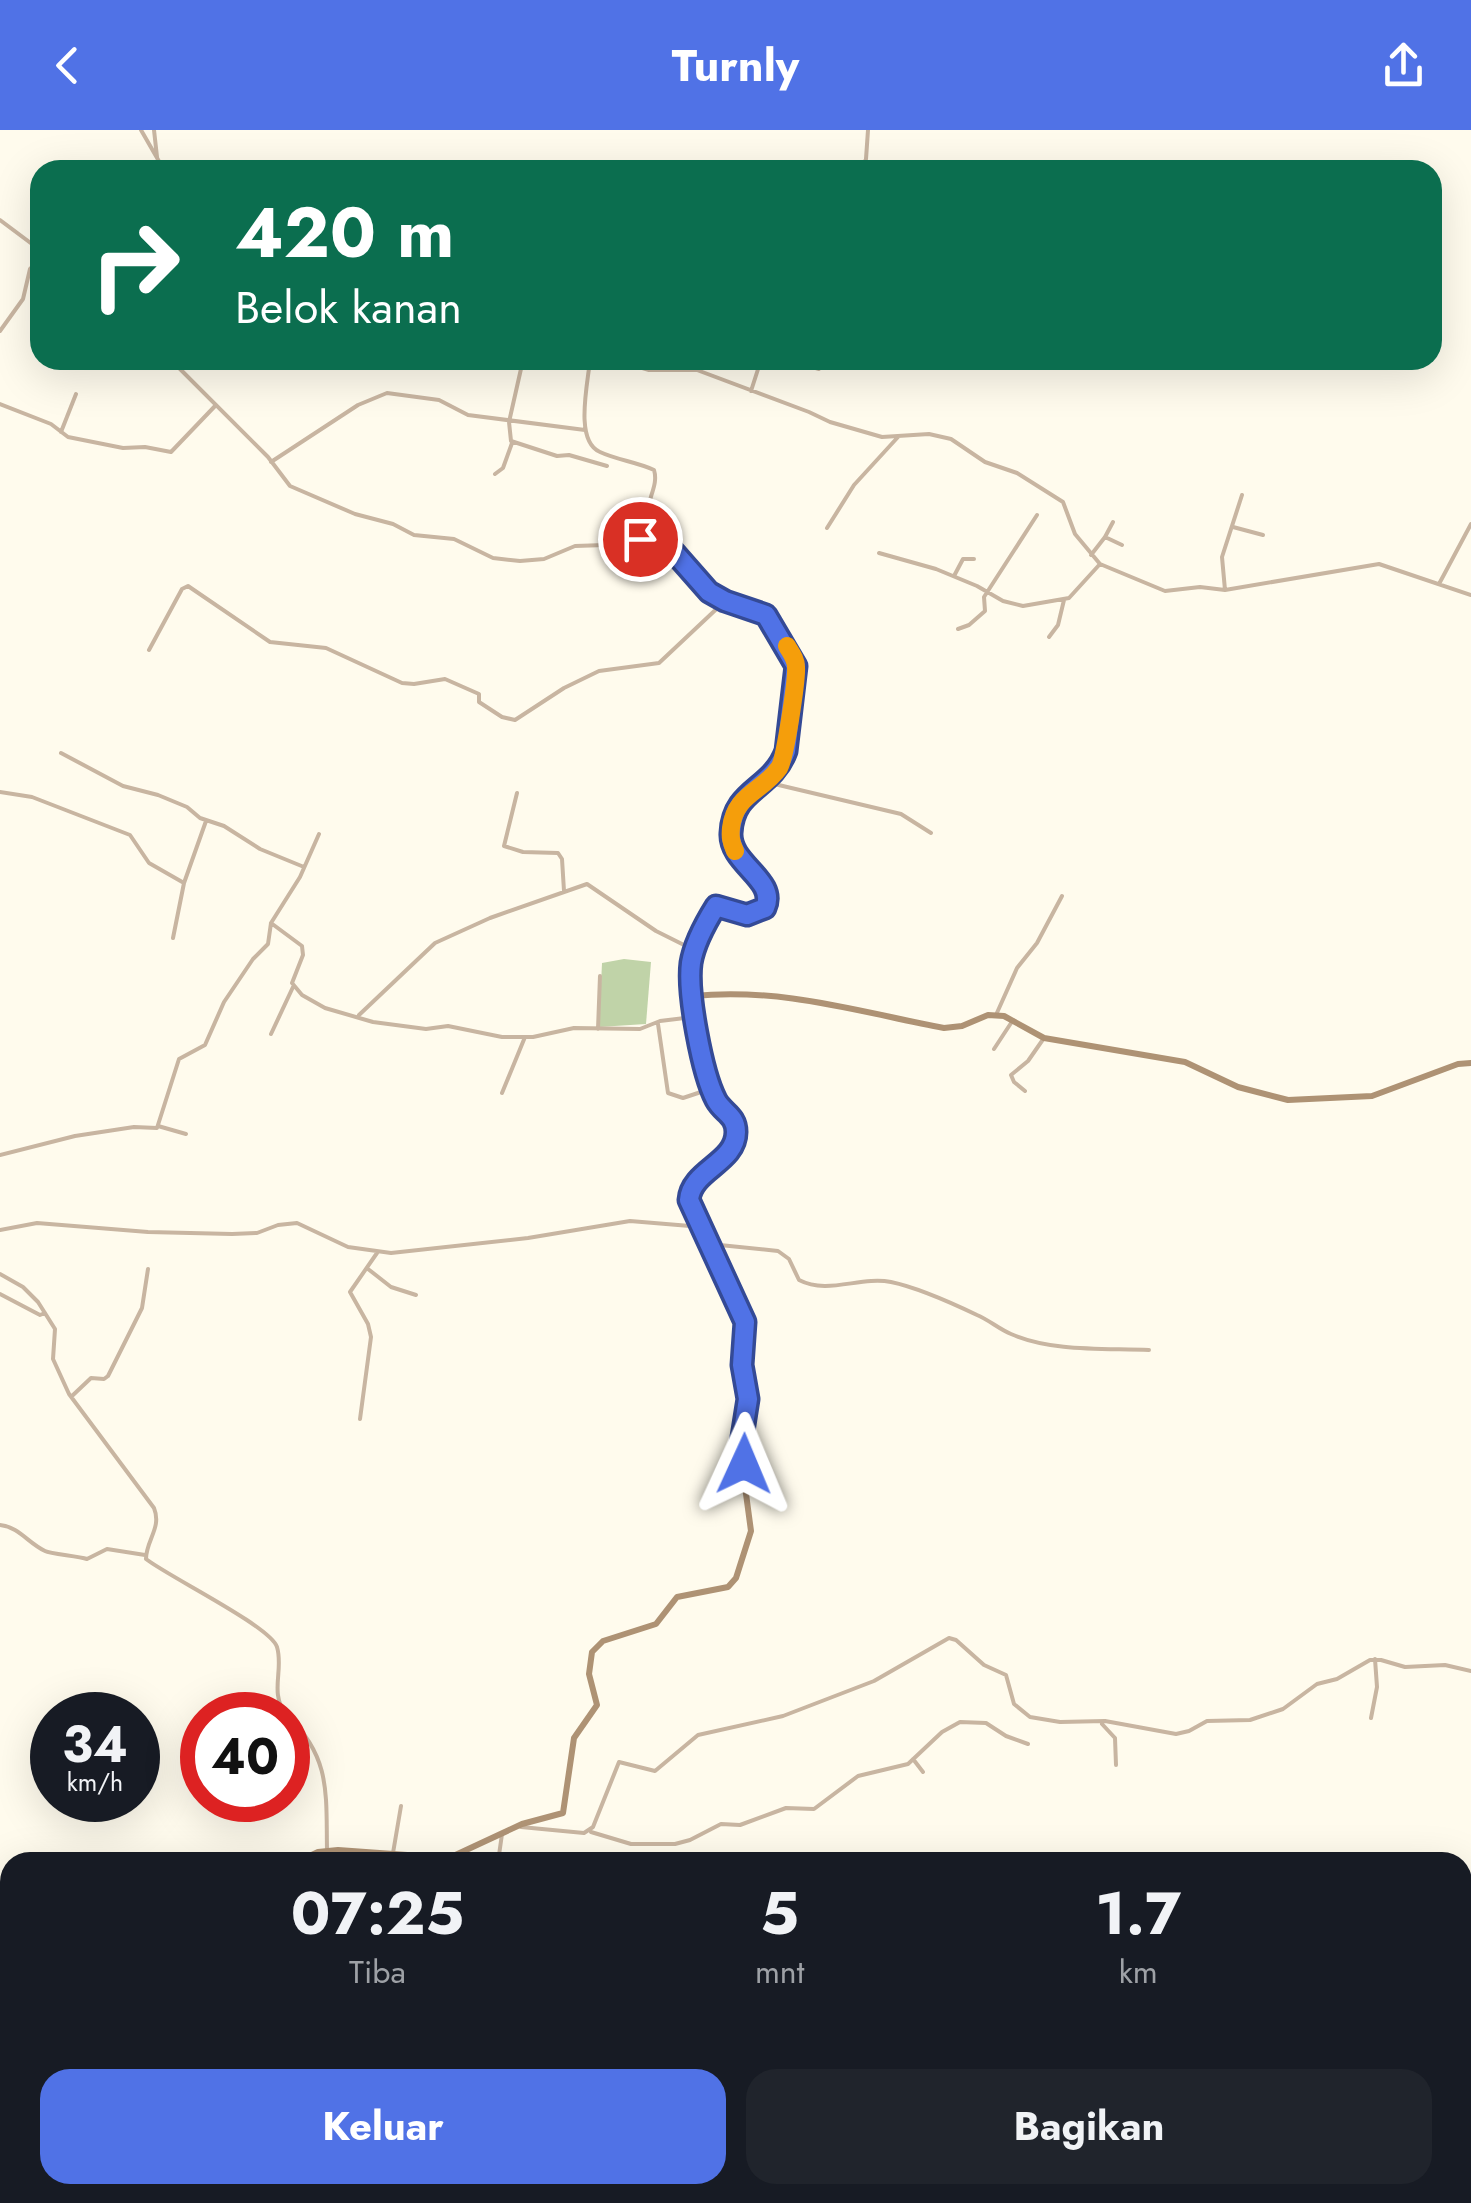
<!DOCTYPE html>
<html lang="id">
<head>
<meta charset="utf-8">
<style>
  body { margin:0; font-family:Jost,sans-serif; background:#20242c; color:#f1f3f6; height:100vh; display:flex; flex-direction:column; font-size:38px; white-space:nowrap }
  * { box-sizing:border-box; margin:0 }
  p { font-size:32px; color:#9ea1a6 }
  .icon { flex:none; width:55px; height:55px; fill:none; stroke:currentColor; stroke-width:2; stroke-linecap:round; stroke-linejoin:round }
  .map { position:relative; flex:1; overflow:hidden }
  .panel { position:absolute; left:0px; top:1722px; width:1472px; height:352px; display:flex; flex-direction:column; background:#171b24; border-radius:30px 30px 0 0; box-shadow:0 10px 40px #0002 }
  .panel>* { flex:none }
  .guide { position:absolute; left:30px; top:30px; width:1412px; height:210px; border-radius:30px; box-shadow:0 10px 40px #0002; background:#0b6e4f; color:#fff; overflow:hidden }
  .speed { position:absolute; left:30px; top:1562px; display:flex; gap:20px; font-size:50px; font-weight:700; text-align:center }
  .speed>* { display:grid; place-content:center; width:130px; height:130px; border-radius:50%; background:#171b24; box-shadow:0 10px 40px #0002; line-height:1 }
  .speed small { font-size:25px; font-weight:400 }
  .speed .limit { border:15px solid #d22; background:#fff; color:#111 }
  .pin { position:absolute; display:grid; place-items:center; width:85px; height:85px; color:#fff; margin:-42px; border:5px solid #fff; border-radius:50%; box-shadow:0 2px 10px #0007 }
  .me { position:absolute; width:110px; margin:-55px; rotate:1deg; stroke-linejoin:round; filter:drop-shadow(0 0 8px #0008) }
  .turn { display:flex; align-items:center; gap:35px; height:210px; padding:0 40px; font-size:45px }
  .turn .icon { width:130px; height:130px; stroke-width:2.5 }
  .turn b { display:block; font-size:70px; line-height:85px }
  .eta { display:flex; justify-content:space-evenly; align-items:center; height:170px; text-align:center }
  .eta b { font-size:60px; font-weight:700; line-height:70px }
  .action { display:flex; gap:20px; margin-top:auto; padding:20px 40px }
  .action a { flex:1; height:115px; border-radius:30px; background:#5072e6; color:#fff; font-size:40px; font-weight:700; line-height:115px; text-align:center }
  .action a+a { background:#20242c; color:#f1f3f6 }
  header { display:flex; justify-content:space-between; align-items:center; height:130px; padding:0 40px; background:#5072e6; color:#fff; font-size:45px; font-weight:700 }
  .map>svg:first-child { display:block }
  .forest { fill:url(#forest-crowns) }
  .pitch { fill:#c0d3a8 }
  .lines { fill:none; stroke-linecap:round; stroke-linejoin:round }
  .river { stroke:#80aed8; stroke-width:8 }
  .street { stroke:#c8b5a1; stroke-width:4 }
  .secondary { stroke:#ae9274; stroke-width:6 }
  .route-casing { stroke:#344a96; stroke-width:25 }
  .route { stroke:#5072e6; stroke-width:18 }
  .slow { stroke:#f59e0b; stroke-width:18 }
</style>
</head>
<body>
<header><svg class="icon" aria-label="back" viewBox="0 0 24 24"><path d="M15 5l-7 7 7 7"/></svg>Turnly<svg class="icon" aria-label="share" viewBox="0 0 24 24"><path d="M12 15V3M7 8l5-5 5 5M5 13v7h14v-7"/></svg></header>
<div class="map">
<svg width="1471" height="2073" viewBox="0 0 1471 2073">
  <defs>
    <pattern id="forest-crowns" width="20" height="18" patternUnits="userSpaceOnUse" patternTransform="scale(2.5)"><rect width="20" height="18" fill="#c0d3a8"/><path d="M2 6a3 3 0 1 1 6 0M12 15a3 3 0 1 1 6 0" fill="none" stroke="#a5b591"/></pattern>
  </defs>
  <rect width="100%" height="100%" fill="#fffbed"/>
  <path class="forest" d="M10,1953V2001L0,2004V1958Z
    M91,2065H99L97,2070L102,2072L107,2065H274L267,2073H85Z
    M290,2065H410V2073H285Z"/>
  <path class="pitch" d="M624,829L651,832L646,894L599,897L602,833Z"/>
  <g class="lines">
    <path class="river" d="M0,1961L10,1949"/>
    <path class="street" d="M141,0L164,40
      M154,0L157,27
      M861,40L866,29L868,0
      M0,90L40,120
      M0,201L23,169L30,139L40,129
      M171,230L268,327L290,356L355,384L393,394L414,405L454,409L493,428L520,431L544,429L575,416L605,415L623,410L650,408L658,404
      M523,230L509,292L511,311L557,326L569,325L607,336
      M590,230C588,253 574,311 600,322C617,330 637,332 654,340C659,356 646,370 648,386C651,400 707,462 721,469C736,476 752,477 767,485L796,536L786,621C774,656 721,667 731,712C736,737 777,751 765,779L747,785L719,775L714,779C700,808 685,833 693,866
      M616,230L649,240H697L809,282L830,292L882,307L929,304L951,309L985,332L1017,343L1063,372L1075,404L1100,434L1165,461L1200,457L1225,460L1379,434L1471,465
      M789,230L819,239
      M751,261L760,233L765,230
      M0,274L51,294L68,307L123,318L145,317L171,322L216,275
      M61,302L76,264
      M271,332L358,275L387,263L439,270L468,285L585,300
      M495,344L503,338L512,313
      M1233,397L1263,405
      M827,398L854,355L898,307
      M1105,407L1113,392
      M879,423L936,439L977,456L1003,471L1023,476L1069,468L1100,434
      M1091,425L1105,407L1122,415
      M954,446L963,429H974
      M1439,454L1471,394
      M1225,460L1222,427L1242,365
      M958,499L969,495L985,481L984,467L1037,385
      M1049,507L1058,495L1064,470
      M149,520L182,459L188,456L270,512L326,518L402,553L414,554L445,549L479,564V572L502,587L515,590L564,558L599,541L659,533L725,471
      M61,623L123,656L158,665L187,677L200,688L224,696L260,719L304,737
      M766,652L901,684L931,703
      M0,662L32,667L130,705L149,733L184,753
      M517,663L504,716L523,722L558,723L562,729L564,761
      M271,793L302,816L303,825L292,853L302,865L325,878L373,892L426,899L448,896L502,907H533L574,898L640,899L660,891L693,887
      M173,808L184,753L206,691
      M359,885L435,813L490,788L587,754L656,801L694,820
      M996,885L1017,838L1037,813L1062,766
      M658,894L668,963L683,968L710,959
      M598,899L600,846
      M271,904L293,857
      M994,919L1013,890
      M1025,961L1014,952L1011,945L1028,931L1044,908
      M502,963L525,907
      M158,996L186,1004
      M0,1025L75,1006L134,997L157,998L179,929L205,915L224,872L253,829L268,814L271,793L300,747L319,704
      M0,1100L37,1093L148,1102L232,1104L257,1103L278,1095L297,1093L348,1117L391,1123L528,1108L630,1091L702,1097
      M710,1114L778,1121L789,1129L799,1150C828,1165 860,1146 891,1152C915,1157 954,1174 977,1185C989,1190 999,1199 1011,1204C1053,1222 1104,1218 1149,1220
      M368,1139L391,1157L416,1165
      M0,1144L23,1157L38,1172L55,1199L53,1229L69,1264L154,1378C162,1398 146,1410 146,1429C169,1447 270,1496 277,1517C284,1540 269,1562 286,1585
      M0,1164L40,1185L45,1183
      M72,1266L91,1248L104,1249L108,1246L142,1178L148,1139
      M360,1289L371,1207L368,1194L350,1162L377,1123
      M0,1395C19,1397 28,1413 45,1421C51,1424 78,1426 87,1429L107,1419L145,1425
      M288,1586C331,1628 326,1664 327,1720
      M1371,1588L1377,1557L1375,1529
      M1102,1594L1115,1608L1116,1635
      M913,1629L923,1642
      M521,1697L584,1703L593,1697L619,1632L655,1641L698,1605L783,1586L874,1551L949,1508L956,1510L984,1535L1006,1545L1014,1574L1030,1587L1060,1592L1105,1591L1176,1604L1189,1601L1207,1591L1250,1590L1283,1579L1317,1554L1337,1549L1370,1530H1381L1405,1537L1445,1535L1471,1541
      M591,1702L631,1714H675L690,1710L721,1694L740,1695L786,1678L814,1679L858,1646L908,1634L942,1602L960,1592L986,1593L1006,1606L1028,1614
      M393,1723L401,1676
      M498,1732L502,1704
      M1462,1974L1471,1972
      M602,2073L604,2065
      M864,2073L899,2065"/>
    <path class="secondary" d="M297,1732L318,1722L338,1720L449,1728L522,1694L563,1683L574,1608L597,1575L589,1544L592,1522L603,1511L656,1494L677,1467L728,1457L736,1448L751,1401L740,1319L748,1269L742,1235L745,1191L689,1066C696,1041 732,1032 736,1005C739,986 721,981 715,966C702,934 696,900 693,866C780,857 860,882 944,898L962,896L988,885L1004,886L1044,908L1185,932L1238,957L1288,970L1372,966L1458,934L1471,933
      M0,1781L10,1786"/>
  </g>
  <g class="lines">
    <defs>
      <path id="route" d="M640,409L658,404L709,462L725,471L766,485L796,536L786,621C772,660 733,658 731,703C729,734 778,750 765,778L747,785L716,776C706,792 694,814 691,833C687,863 702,943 716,970C723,983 736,985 736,1002C736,1033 691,1040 689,1070L745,1192L742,1235L748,1269L740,1320L744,1334"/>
    </defs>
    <use href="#route" class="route-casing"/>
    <use href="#route" class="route"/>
    <path class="slow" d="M735,721C731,712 730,707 731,698C735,664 762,662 779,638C785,630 797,549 796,537C796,529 791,523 787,516"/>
  </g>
</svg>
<div class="speed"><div>34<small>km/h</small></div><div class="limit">40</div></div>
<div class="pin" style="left:640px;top:409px;background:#d93025"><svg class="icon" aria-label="arrive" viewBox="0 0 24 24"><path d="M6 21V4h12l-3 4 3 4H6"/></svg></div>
<svg class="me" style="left:744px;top:1334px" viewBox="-20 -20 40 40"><path d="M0-17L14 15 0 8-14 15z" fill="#5072e6" stroke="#fff" stroke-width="4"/></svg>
<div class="guide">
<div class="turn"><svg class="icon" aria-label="right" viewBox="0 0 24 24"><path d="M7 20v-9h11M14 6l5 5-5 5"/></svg><div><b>420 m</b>Belok kanan</div></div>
</div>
<section class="panel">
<div class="eta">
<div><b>07:25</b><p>Tiba</p></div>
<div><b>5</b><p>mnt</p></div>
<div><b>1.7</b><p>km</p></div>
</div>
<div class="action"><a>Keluar</a><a>Bagikan</a></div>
</section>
</div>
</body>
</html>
